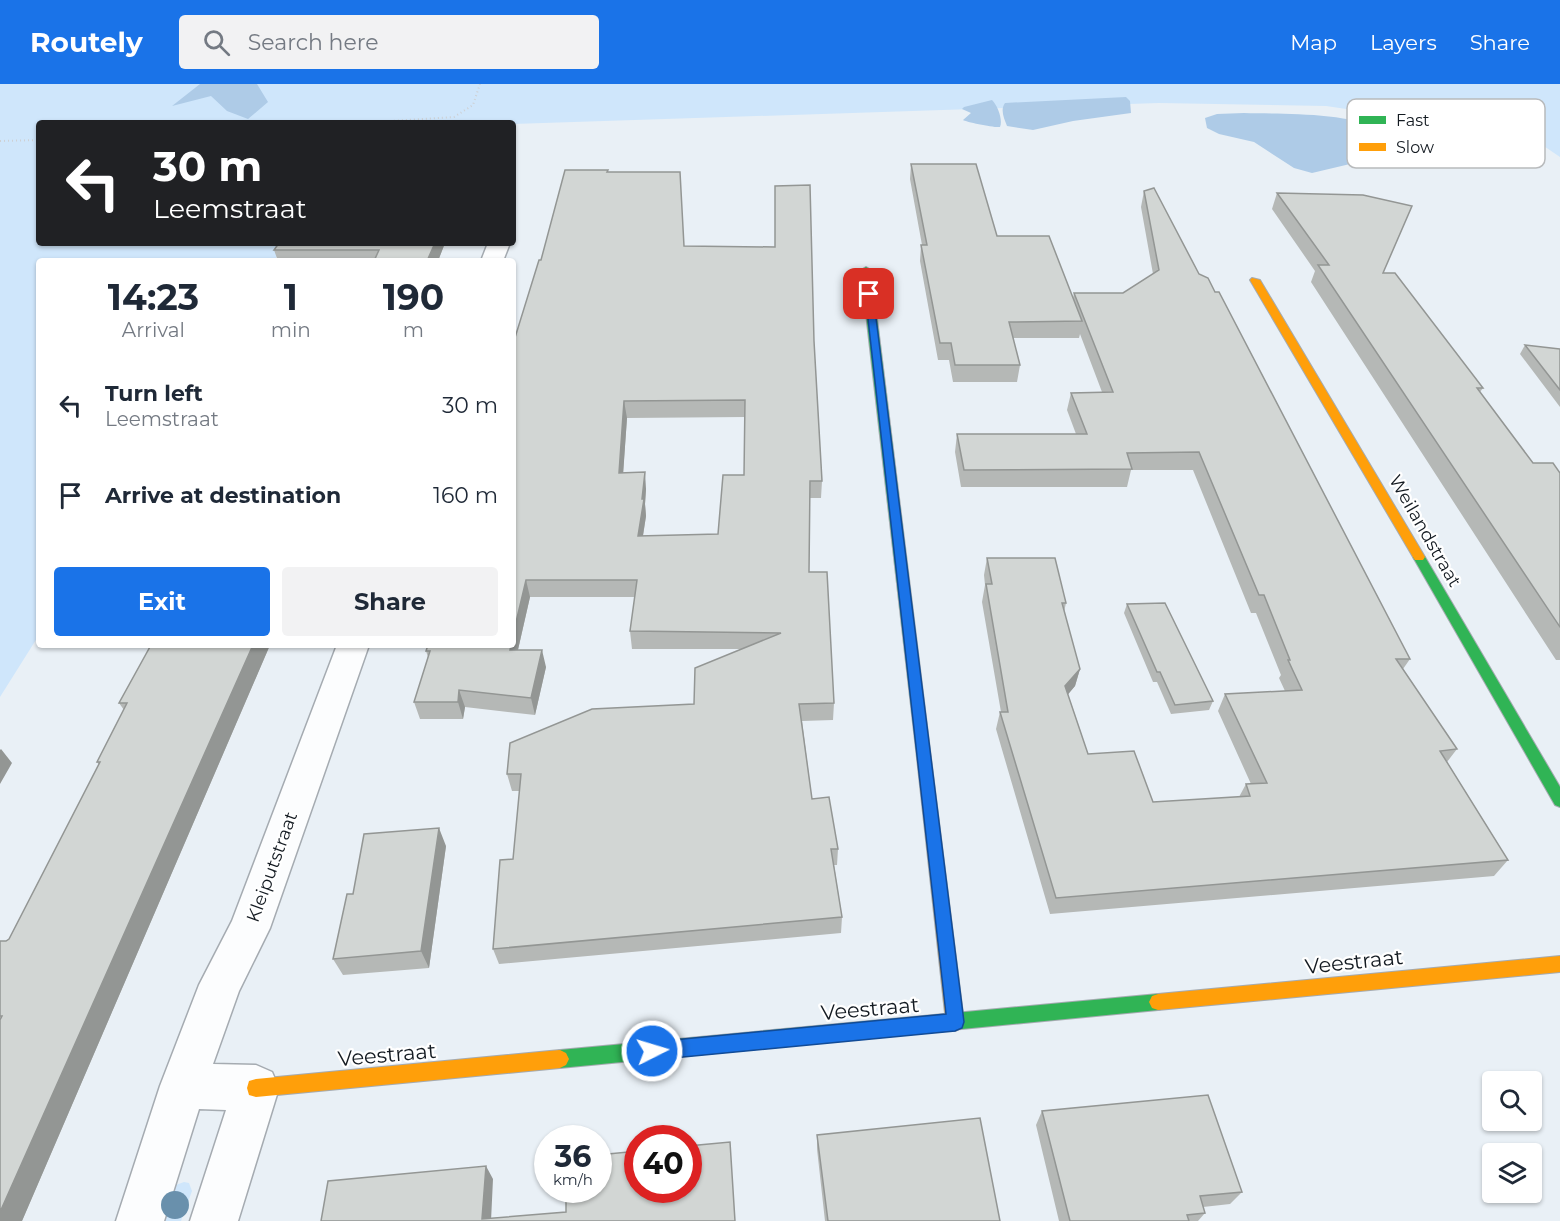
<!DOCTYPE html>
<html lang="en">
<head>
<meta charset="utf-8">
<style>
  body { margin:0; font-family:Montserrat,sans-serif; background:#f2f2f3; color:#1f2937; height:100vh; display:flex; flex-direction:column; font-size:22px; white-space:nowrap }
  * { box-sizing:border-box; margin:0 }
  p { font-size:20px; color:#747a83 }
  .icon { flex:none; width:33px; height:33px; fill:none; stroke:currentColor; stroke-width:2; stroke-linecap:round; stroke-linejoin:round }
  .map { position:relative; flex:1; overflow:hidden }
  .details { position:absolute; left:36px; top:174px; width:480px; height:390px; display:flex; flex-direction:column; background:#fff; border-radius:6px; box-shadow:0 2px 4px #0004 }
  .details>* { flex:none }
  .banner { position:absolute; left:36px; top:36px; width:480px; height:126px; border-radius:6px; box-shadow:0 2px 4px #0004; background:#202124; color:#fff; overflow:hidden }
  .fabs { position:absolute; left:1482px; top:987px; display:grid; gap:12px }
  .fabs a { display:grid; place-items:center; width:60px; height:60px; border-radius:6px; background:#fff; box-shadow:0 2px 4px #0004; font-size:30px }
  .speed { position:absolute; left:534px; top:1041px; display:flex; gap:12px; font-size:30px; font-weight:700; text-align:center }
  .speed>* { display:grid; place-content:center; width:78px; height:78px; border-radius:50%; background:#fff; box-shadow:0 2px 4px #0004; line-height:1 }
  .speed small { font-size:15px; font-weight:400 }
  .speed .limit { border:9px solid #d22; background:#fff; color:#111 }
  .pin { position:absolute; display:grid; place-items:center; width:51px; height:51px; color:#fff; margin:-26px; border-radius:12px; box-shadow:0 3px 9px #0006 }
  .me { position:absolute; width:66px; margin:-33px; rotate:85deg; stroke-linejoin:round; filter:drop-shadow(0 0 4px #0008) }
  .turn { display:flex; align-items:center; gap:21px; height:126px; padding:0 18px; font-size:27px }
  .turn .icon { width:78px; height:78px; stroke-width:2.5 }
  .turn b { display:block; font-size:42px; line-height:51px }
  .eta { display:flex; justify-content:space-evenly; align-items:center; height:102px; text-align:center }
  .eta b { font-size:36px; font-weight:700; line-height:42px }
  .primary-button { display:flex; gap:12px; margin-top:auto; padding:12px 18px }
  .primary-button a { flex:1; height:69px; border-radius:6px; background:#1a73e8; color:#fff; font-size:24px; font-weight:700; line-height:69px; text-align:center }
  .primary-button a+a { background:#f2f2f3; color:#1f2937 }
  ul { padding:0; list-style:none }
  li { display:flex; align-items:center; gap:18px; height:90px; padding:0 18px }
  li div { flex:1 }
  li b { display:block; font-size:22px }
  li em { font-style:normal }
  header { display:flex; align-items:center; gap:36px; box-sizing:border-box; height:84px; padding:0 30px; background:#1a73e8; color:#fff }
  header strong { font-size:28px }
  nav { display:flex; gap:33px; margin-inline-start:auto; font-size:21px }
  .search { width:420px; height:54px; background:#f2f2f3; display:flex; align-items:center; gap:15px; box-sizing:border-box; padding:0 21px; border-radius:6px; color:#747a83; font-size:22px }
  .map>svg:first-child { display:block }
  .green { fill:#cfe6fb }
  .water { fill:#aecbe7 }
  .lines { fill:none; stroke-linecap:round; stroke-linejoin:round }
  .street-casing { stroke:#a5abb1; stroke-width:3 }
  .fast-casing { stroke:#a5abb1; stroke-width:2 }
  .slow-casing { stroke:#a5abb1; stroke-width:2 }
  .path { stroke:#ced0d3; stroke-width:2; stroke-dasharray:1 3; stroke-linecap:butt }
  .street { fill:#fcfdfe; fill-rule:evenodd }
  .fast { fill:#30b455; fill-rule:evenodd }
  .slow { fill:#ff9f0a; fill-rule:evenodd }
  .tree { fill:#6990ac }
  .wall { fill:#b5b8b6; fill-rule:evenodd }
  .shaded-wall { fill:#939694 }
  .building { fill:#d2d6d4; stroke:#939694; stroke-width:1.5; fill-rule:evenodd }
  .route { fill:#1a73e8; stroke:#114b97; stroke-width:1.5 }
  .labels { text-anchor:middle; stroke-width:4.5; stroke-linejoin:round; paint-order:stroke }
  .street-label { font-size:18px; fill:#131a21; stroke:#fff }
  .near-street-label { font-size:21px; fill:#131a21; stroke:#fff }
  .key { fill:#fff; stroke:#b8babc; stroke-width:1.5 }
  .key-label { font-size:16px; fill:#131a21 }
</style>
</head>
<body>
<header>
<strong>Routely</strong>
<div class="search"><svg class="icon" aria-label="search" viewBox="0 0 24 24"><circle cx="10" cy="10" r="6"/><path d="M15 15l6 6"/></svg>Search here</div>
<nav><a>Map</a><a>Layers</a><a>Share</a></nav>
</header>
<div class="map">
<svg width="1560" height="1137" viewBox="0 0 1560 1137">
  <rect width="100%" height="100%" fill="#e9f0f6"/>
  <path class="green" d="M0,0H1560V73L1529,52L1326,22L1159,19L513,40L39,39V159H285L274,177H39V551L0,613Z
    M184,1098L189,1099L192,1107L181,1137H158L173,1102Z"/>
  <path class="water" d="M200,0H257L268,18L248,35L227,27L211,12L172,22Z
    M1126,13L1130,17L1131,29L1073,37L1033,46L1007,42C1004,34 1000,26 1005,19Z
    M992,16C998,22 1003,36 1000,43C995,44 966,38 963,36L971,29L962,25L964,23Z
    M1244,29C1280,30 1347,28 1379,45C1383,48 1386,55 1389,60L1383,75L1350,80L1312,89L1294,84L1254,58L1219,50L1207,44L1205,34L1217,30Z"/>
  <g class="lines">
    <defs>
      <path id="street" d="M488,159H510L503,177H481Z
        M337,561H369L270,844L239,907L213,980L256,981L272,988L279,1004L238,1137H190L226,1026L199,1025L164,1137H116L160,1002L199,901L232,837Z"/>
      <path id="fast" d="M866,183L871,186L931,674L929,678L924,680L919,678L917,674L861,186Z
        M1419,469L1425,473L1560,703V723L1555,721L1413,473Z
        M1158,910L1164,912L1167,918L1164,924L1158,926L560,984L554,981L551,975L554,969L560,966Z"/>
      <path id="slow" d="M1252,194L1260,196L1425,473L1423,476H1415L1413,473L1250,196Z
        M924,668L929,670L931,674L964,938L961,944L955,947L949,944L946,938L917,674L919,670Z
        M1560,872V888L1158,926L1152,924L1149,918L1152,912L1158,910Z
        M560,966L566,969L569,975L566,981L560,984L256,1013L249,1011L247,1004L249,997L256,995Z"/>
    </defs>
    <use href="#street" class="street-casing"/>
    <use href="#fast" class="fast-casing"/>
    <use href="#slow" class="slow-casing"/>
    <path class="path" d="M358,39L454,33L473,21L480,0
      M0,57L39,56"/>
    <use href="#street" class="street"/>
    <use href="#fast" class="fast"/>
    <use href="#slow" class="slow"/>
  </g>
  <circle class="tree" cx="175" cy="1121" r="14"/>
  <path class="wall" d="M911,80L997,152L1073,214L1074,209H1123L1153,190L1141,123L1144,107L1199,190L1215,208L1410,575L1403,585L1457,665L1447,678L1508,776L1494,792L1050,830L996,645L1000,628H1001L982,518L985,501L984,491L987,474L1066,519L1064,528L1080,585L1075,602L1068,610L1088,670L1153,718L1239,713L1246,700H1251L1218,627L1225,610L1285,607L1279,594L1281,591L1256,529H1251L1193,386H1131L1127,403H961L955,368L957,350H1076L1067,326L1071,309L1102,308L1080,250L1079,254H1013L1020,281L1017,298H953L949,276H938L920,177L921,161H922L910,95Z
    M608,88L684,162L814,257L822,397L821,414H810L809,488L834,619L833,636L802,637L812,715L838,765L837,781H834L842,833L841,849L499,880L493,865L513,775L520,707H512L507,690L694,620L740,565H632L630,547L635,513H530L518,566L546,583L535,631L465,623L463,635H420L414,618L428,573L426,567L513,561L541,176ZM745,333L744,391L718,450L643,452L646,432L645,420L646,405L623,389L627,334Z
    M1277,109L1383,189L1483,304L1480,308L1533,379L1560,389V576H1556L1311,198L1315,187L1272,125Z
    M279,159H445L438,177H278L274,166Z
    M1525,261L1560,265V323L1520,270Z
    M1127,520L1213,617L1209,626L1171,630L1157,598H1153L1124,529Z
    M151,561H270L22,1137H0V857H6L9,855L99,681L97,678L124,626L119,619Z
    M446,762L429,884L343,891L333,875L353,810Z
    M1042,1027L1242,1108L1230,1120L1203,1123L1205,1129L1198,1137H1059L1036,1041Z
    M817,1051L1000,1137H825L817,1065Z"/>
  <path class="shaded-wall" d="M435,159H445L438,177H427Z
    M624,317L627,334L622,406L619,389Z
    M645,388L646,405L645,420L646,432L640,470L638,452Z
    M526,496L530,513L514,583L510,566L511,561H513V551Z
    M253,561H270L22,1137H0V1128Z
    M542,566L546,583L535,631L531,614Z
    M1080,585L1075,602L1060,620L1065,602Z
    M459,606L465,623L463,635L458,618Z
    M1,665L12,679L0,700V666Z
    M439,744L446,762L429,884L421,867Z
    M486,1082L493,1095L491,1137L482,1135Z"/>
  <path class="building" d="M911,80H976L997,152H1049L1082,237L1009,238L1020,281H955L951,259H940L921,161H927Z
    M565,86H608L607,88H680L684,162L775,163V102L810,101L814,257L822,397H810L809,488H827L834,619L799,620L812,715L829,713L838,765H831L842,833L493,865L500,776L513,775L521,690H507L510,659L592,625L694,620L695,584L781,549L630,547L637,496H526L513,551V260L539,176H541ZM745,316L744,391H723L718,450L638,452L644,415H642L645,388L619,389L624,317Z
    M1154,104L1199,190L1208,194L1215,208H1219L1410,575H1396L1457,665L1440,667L1508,776L1056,814L1000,628H1008L986,500H992L987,474H1055L1066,519H1062L1080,585L1065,602L1088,670L1134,667L1153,718L1250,712L1246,700L1267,699L1225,610L1302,606L1288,576H1290L1264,511H1259L1199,368L1127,369L1132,385L964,386L957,350H1087L1071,309L1113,308L1074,209H1123L1159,186L1144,107Z
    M1277,109L1363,111L1412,122L1383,189H1395L1483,304H1477L1533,379H1553L1560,389V543L1318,181H1329Z
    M279,159H435L427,177H374L379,166H274Z
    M1525,261L1560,265V306Z
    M1165,519L1213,617L1175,621L1160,588H1157L1127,520Z
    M151,561H253L0,1128V936L2,932H0V857H6L9,855L100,678H97L127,619H119Z
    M428,561H511L510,566H542L531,614L459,606L458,618H414L430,567H426Z
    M439,744L421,867L333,875L347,810H353L364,750Z
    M1208,1011L1242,1108L1200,1112L1205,1129L1187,1131L1189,1137H1070L1042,1027Z
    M980,1034L1000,1137H828L817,1051Z
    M730,1058L735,1137H321L328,1097L486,1082L482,1135L566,1128V1106H598V1071L638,1067V1106H688V1062Z"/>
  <path class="route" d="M865,208L873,210L964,938L962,944L955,947L652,976L646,973L643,967L646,960L652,958L946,930Z"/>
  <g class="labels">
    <g class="street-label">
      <text transform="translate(1425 447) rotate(60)" y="6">Weilandstraat</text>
      <text transform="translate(272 783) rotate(-70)" y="6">Kleiputstraat</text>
    </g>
    <g class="near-street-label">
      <text transform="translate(1354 878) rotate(-6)" y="7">Veestraat</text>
      <text transform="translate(870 925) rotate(-5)" y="7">Veestraat</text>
      <text transform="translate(387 971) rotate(-5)" y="7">Veestraat</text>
    </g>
  </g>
  <rect x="1347" y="15" width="198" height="69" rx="9" class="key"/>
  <rect x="1359" y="32" width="27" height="8" fill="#30b455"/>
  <rect x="1359" y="59" width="27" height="8" fill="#ff9f0a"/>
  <g class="key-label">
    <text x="1396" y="42">Fast</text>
    <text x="1396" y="69">Slow</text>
  </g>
</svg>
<div class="fabs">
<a><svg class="icon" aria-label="search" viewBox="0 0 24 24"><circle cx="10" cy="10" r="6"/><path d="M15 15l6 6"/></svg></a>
<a><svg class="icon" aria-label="layers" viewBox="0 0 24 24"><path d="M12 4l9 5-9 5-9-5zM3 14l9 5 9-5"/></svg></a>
</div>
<div class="speed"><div>36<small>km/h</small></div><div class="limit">40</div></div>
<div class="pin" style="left:869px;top:210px;background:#d93025"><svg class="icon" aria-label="arrive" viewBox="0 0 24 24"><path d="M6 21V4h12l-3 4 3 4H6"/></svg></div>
<svg class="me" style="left:652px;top:967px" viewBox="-20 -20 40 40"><circle r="17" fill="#1a73e8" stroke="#fff" stroke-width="3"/><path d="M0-11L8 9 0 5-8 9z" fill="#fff"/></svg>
<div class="banner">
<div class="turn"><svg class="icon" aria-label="left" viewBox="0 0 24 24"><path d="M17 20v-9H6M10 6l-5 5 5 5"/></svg><div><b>30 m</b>Leemstraat</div></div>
</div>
<section class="details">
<div class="eta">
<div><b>14:23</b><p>Arrival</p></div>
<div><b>1</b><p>min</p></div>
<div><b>190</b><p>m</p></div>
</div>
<ul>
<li><svg class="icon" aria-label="left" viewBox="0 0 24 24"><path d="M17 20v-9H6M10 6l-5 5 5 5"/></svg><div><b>Turn left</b><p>Leemstraat</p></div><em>30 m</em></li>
<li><svg class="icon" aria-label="arrive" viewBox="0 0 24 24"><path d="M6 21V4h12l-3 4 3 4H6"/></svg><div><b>Arrive at destination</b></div><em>160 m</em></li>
</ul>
<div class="primary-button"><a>Exit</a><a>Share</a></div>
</section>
</div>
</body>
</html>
